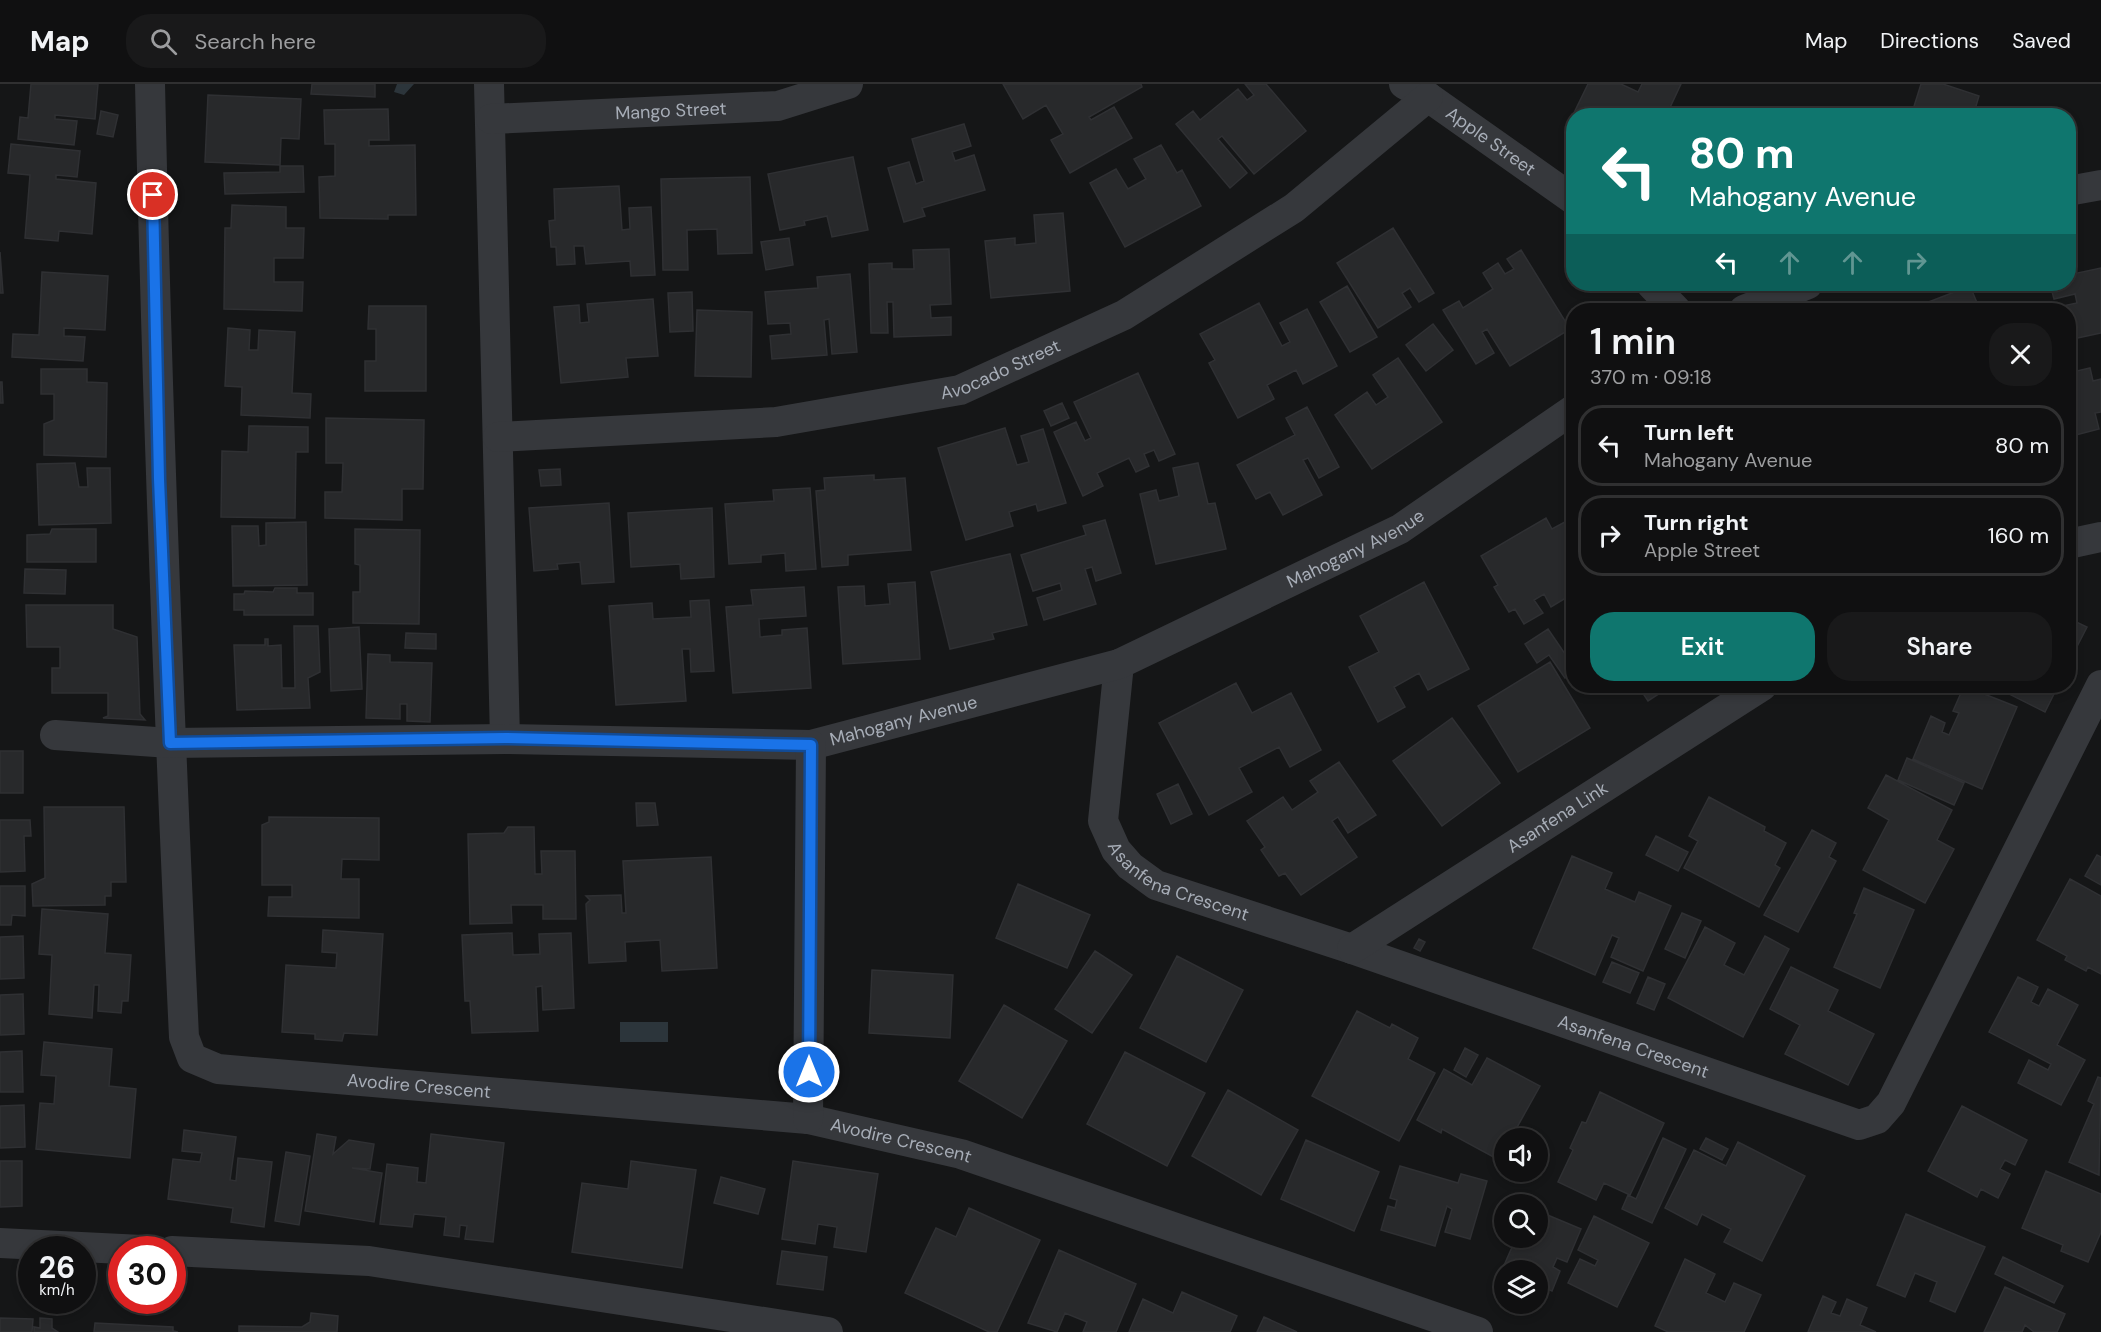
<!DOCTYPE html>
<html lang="en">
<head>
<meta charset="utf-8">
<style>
  body { margin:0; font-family:"DM Sans",sans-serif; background:#19191a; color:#f1f3f6; height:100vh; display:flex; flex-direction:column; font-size:22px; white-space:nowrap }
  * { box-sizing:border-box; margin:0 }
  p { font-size:20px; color:#9c9d9f }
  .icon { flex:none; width:33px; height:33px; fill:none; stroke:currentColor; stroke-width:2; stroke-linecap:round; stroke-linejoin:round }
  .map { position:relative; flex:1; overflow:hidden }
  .panel { position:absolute; left:1566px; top:219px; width:510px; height:390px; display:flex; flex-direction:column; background:#101011; border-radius:24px; box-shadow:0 3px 9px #0003,0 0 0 2px #303031 }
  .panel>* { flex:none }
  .guide { position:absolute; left:1566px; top:24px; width:510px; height:183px; border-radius:24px; box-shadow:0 3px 9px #0003,0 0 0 2px #303031; background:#0f766e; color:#fff; overflow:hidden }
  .fabs { position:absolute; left:1494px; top:1044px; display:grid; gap:12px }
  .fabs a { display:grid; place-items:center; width:54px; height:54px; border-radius:50%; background:#101011; box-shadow:0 3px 9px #0003,0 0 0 2px #303031; font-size:30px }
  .speed { position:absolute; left:18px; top:1152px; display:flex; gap:12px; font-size:30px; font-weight:700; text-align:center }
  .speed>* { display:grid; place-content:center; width:78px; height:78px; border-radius:50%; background:#101011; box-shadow:0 3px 9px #0003,0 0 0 2px #303031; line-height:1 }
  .speed small { font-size:15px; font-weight:400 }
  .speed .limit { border:9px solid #d22; background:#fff; color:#111 }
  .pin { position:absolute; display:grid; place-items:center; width:51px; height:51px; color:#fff; margin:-26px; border:3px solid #fff; border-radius:50%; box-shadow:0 2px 6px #0007 }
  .me { position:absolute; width:66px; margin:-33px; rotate:0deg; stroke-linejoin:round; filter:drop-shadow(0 0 4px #0008) }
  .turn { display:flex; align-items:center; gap:21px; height:126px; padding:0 24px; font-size:27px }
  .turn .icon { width:78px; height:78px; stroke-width:2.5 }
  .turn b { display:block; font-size:42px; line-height:51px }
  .lanes { display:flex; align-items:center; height:57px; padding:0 24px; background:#0003; justify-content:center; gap:30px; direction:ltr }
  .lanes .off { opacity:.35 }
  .round { display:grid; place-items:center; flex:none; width:63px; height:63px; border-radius:24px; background:#19191a }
  .head { display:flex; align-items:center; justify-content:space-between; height:102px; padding:0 24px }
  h1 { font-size:36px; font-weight:600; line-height:45px }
  .primary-button { display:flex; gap:12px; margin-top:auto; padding:12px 24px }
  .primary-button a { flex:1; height:69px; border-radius:24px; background:#0f766e; color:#fff; font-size:24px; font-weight:600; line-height:69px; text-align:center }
  .primary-button a+a { background:#19191a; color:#f1f3f6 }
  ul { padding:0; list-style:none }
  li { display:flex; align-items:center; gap:18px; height:81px; margin:0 12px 9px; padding:0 12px; border:3px solid #303031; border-radius:24px }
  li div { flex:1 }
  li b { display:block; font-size:22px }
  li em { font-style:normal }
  header { display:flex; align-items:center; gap:36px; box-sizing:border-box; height:84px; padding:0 30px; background:#101011; border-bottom:2px solid #303031 }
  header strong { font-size:28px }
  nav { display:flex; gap:33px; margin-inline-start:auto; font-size:21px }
  .search { width:420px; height:54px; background:#19191a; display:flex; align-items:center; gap:15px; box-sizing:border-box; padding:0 21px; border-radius:24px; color:#9c9d9f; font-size:22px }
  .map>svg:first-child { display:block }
  .water { fill:#2c353b }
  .building { fill:#28292b; stroke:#2f3033; stroke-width:1.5 }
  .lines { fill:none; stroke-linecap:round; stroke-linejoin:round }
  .minor { stroke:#36383c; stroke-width:30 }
  .route-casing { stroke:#114b97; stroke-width:15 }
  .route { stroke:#1a73e8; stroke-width:10 }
  .labels { text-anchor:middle; stroke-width:6; stroke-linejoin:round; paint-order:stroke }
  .street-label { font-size:18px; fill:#a7adb7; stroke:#101112 }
</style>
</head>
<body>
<header>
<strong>Map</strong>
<div class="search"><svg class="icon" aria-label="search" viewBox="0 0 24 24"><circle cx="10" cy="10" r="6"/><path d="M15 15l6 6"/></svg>Search here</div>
<nav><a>Map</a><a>Directions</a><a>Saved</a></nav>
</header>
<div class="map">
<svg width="2101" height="1248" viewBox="0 0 2101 1248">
  <rect width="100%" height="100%" fill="#151617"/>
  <path class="water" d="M397,0H414L404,11L394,8Z
    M620,938H668V958H620Z"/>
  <path class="building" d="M31,0H98L95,35L55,31V35L77,37L74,61L18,55L20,33L28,34Z
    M312,0H375V13L311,10Z
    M1003,0H1141L1142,3L1089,33L1091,36L1114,23L1132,54L1070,89L1051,56L1063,50L1046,21L1023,35Z
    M1245,0H1266L1306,47L1254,90L1222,52L1218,55L1247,89L1230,104L1176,40L1193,27L1200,36L1238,5L1247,16L1254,11Z
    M1588,0H1621L1638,8L1642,0H1681L1666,32H1574V34L1572,33Z
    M1921,0H1943L1979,12L1973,32H1911Z
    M208,11L301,15L299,55L281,54L280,81L205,78Z
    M388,25L389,56H369V62L415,61L416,131H388V135L320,134L319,93L335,92V60H325L324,26Z
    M101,27L118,31L113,53L97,50Z
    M964,40L971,62L952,68L955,77L974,71L985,106L922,124L925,132L904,138L888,84L909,78L916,100L924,97L912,55Z
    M11,60L80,67L77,93L56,91V95L96,99L92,150L59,147L58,157L25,154L30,91L8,89Z
    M1161,61L1177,89L1182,86L1201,122L1125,163L1090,99L1116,85L1128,105L1146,95L1134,75Z
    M853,73L868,146L832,153L827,132L804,137L805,141L780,146L768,90Z
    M280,82H303L304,108L225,110L224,89L280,88Z
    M750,93L752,169L718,170L717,145L687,146L688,186H663L661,95Z
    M619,102L622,146L630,145L629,124L651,123L655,191L631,192L630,177L586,180L584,162H574L575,180L557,181L556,163H551L549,137L555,136L554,105Z
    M232,121L286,123V144H304L303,174H274V198H303L302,227L224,225L225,144H231Z
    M1063,129L1070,207L991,214L985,157L1015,154V161L1036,159L1034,131Z
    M1393,144L1434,209L1419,218L1410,204L1402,209L1411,223L1378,244L1337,179Z
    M789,154L793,181L766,186L761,158Z
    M949,165L951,220L930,221L931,234L951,233V251L894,253L893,218H887L888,249H871L869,180L892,179V185H914L913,166Z
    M1521,166L1570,245L1510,282L1487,245L1482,248L1494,269L1476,280L1443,226L1459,217L1463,224L1493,205L1483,189L1498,179L1505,190L1514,185L1507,175Z
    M0,168L3,209H0Z
    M2101,184V249L2068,256V226H2053V224L2077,219L2075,210L2054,215L2050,200H2068V191Z
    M42,188L108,192L105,246L64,244V252L85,253L83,277L12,273L13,250L39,251Z
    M850,190L857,268L832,270L829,235L824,236L827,271L772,275L770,252L791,250L790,239L768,240L765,208L818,204L817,193Z
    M1347,202L1377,253L1350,268L1320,218Z
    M1970,202L1980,226H1929L1926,219Z
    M692,208L693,247L670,248L668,209Z
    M653,215L658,272L626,274L628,293L561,299L554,223L579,221L580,239L589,238L587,220Z
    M1259,219L1282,262L1290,258L1280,239L1307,225L1337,282L1303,300L1296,286L1267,301L1274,315L1238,334L1209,279L1215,276L1200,250Z
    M369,222H426V307H365V277H376V245H368Z
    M697,226L752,228L751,293L695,292Z
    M1433,240L1453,266L1426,287L1406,261Z
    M228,244L250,246L249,266H258L259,246L295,248L292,309L311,310L310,334L241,331L242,303L225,302Z
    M1398,274L1442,338L1372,385L1335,331L1367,308L1376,321L1388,313L1373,291Z
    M2090,284L2093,297L2101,295V328L2095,329L2099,345L2068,353V289Z
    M41,285H87V298L107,299L106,373L44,371V340L54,336V310H41Z
    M1138,289L1175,370L1159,377L1154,366L1144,370L1149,382L1136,388L1129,374L1097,389L1103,402L1083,412L1054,348L1076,338L1085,357L1091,354L1074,318Z
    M0,298H2L3,319H0Z
    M1062,319L1069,334L1051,342L1044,327Z
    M1307,323L1339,383L1319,394L1308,374L1303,376L1322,411L1283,431L1270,408L1256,415L1237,381L1295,351L1286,334Z
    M326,334L424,336L423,405H402V436L325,434V408H342L343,379H326Z
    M249,342L308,343V368H296L295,434L221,433L222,367L248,368Z
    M1005,344L1017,381L1029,378L1021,352L1043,345L1066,419L1038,427L1036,420L1009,428L1013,442L966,456L938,364Z
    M75,379L79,403H88L87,384H110L111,439L39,441L37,380Z
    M1198,379L1208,420L1215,419L1226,465L1156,480L1140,410L1156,406L1159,417L1179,412L1173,384Z
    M560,385L561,401L541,402L539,386Z
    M874,391V396L905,394L911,466L848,471V481L822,483L816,407L825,406L824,394Z
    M810,404L816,485L786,487L785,469L761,471V478L729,480L725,420L774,417L773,406Z
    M609,419L614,498L582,500L580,478L557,480L558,485L534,487L529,424Z
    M712,424L714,493L681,495L680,480L631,483L628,429Z
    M1574,433V509L1551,523L1544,510L1534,516L1543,529L1524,540L1515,525L1509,528L1494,503L1498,501L1481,472L1546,434L1552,445Z
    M1105,436L1121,489L1096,497L1092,483L1085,485L1096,520L1044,536L1037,514L1062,506L1060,499L1033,507L1021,471L1086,451L1083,442Z
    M306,438L307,501L233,502L232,442H258L259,462L266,461V439Z
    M52,445H96V478H27V451L50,450Z
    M355,445L420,446L419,540L353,539V508H360V481L355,480Z
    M1010,470L1027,541L992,549L994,555L950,565L931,488Z
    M25,485L66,486L65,510L24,509Z
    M915,498L920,575L843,580L838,503L864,502L865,522L890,520L888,500Z
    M1424,498L1469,585L1428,606L1419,589L1394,603L1405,623L1378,638L1349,583L1379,568L1360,532Z
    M804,503L806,532L759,535L760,553L782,551V546L807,544L811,604L733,609L726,523L753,521L751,506Z
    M275,504H297V509H313V531H244V526H234V510H244L245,507L273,508Z
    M709,516L714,587L691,588L690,565H682L686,617L616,621L609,522L652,519L653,535L691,533L690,517Z
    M26,521H113V545L137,553L140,630L145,636L103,634L108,632V609H52V584H60V563H27Z
    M1574,532V551L1565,537Z
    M2068,534L2087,543L2068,580Z
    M294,542H318L320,588L308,594L310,624L237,626L234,561H265V555H268V562L281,561L282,604H295Z
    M359,543L362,605L331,607L329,545Z
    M1548,545L1574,583V589L1565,594L1549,571L1537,579L1525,560Z
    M406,549L436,550V565L405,564Z
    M368,570L390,571V578L432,579L430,638L407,637V620H400V635L366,634Z
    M1550,578L1590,644L1518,688L1478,622Z
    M1236,599L1252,629L1291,609L1321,666L1290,683L1279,663L1239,684L1252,708L1209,731L1159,639Z
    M1638,602H1671L1648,617Z
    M1964,602L2017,623L1982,705L1913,675L1931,632L1945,639L1942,648L1949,651L1959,629L1953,627Z
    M2008,602H2058L2045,628L2005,608Z
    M1452,634L1500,699L1442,742L1393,677Z
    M0,667H23V709H0Z
    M1907,674L1964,699L1954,721L1898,696Z
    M1339,678L1376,731L1348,749L1338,733L1332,737L1357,773L1301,811L1285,789L1279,792L1261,766L1265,763L1247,737L1283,713L1292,726L1318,708L1310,697Z
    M1886,691L1952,726L1937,756L1954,765L1925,819L1863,786L1889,736L1868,724Z
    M1178,700L1192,730L1171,740L1157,710Z
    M1709,713L1765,743L1764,747L1786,759L1775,781L1780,784L1759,823L1684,784L1698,757L1689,752Z
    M636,719H655L658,741L637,742Z
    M44,723H124L126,798H111V812H105V821L33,822L32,800L45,794Z
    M269,733L379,734V776L342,775L341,795H359V834L268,832L269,813H292V801H262V741L269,738Z
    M0,736H30L31,752H24L25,787L0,788Z
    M508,743H534L535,790H542L541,767H575L576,835H543V821H511L512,839L470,840L468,750L504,749Z
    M1812,746L1836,759L1829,773L1836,777L1798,848L1764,831Z
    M1656,752L1688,768L1678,787L1646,771Z
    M2097,771L2101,773V801L2085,792Z
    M1572,772L1612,789L1605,805L1635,818L1639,808L1671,822L1643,887L1611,873L1619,854L1612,851L1595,891L1533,864Z
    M711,773L717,884L662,887L660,856L625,858L626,877L589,879L586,820L590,816L586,812L621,811L622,829H626L623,777Z
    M2070,795L2101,812V890L2088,883L2086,887L2065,876L2067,872L2037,856Z
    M1018,800L1090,831L1067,884L996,854Z
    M0,802H25V832L12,831L11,841H0Z
    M1864,804L1914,826L1880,904L1834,883L1857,830L1854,829Z
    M42,825L108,830L105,869L131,871L128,917H122L121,929L98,927L99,901H94L92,934L49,930L52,871L39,870Z
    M1682,829L1701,837L1685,874L1665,865Z
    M1705,843L1735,859L1724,881L1744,891L1765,852L1789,865L1743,953L1668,914Z
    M323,846L383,850L377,951L344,949L342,957L315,955V950L282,948L286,881L336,884L337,869L322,868Z
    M512,849L513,871L540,870L539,850L571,849L574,924L543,926L542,902L536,903L538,947L472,949L470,917H465L462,851Z
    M23,852L24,894L0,895V853Z
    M1419,855L1425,858L1420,867L1414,864Z
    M1095,867L1132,891L1092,949L1055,925Z
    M1177,872L1243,906L1206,978L1140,944Z
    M1612,878L1639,889L1630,909L1603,898Z
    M1791,883L1838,906L1828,927L1874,950L1848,1001L1785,970L1800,941L1770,925Z
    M872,886L953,891L950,954L869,949Z
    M1648,893L1665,900L1654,926L1637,919Z
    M2018,893L2038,903L2031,918L2039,922L2048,905L2078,921L2057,961L2085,976L2061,1021L2018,999L2029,976L2048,986L2051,980L1989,948Z
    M23,910L24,950L0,951V911Z
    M1004,921L1067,957L1022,1034L959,997Z
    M1357,927L1390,944L1392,940L1418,954L1408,975L1435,989L1399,1057L1312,1012Z
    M44,958L112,965L109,1002L136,1005L130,1074L36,1065L40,1019L54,1020L56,992L41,991Z
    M1465,964L1478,971L1466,993L1454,986Z
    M22,967L23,1008H0V968Z
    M1125,968L1205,1009L1167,1082L1087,1040Z
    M1487,974L1540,1002L1511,1054H1504V1067L1499,1076L1442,1045L1441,1049L1417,1036L1444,985L1472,1001Z
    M2098,993L2101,994L2099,1091L2069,1078L2094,1020L2088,1017Z
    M1228,1006L1298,1046L1261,1111L1192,1072Z
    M1600,1008L1664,1039L1630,1111L1604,1099L1596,1116L1558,1098L1573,1066L1570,1064L1582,1038L1586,1039Z
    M24,1021L25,1063L0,1064V1022Z
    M1962,1022L2027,1056L2015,1081L2005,1076L2000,1085L2010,1090L1998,1114L1981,1105L1977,1113L1928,1087Z
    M184,1046L236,1053L230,1096L236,1097L238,1074L272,1078L264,1143L231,1138L233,1124L168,1115L173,1075L200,1078L202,1069L182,1067Z
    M317,1050L336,1053L333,1070L349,1056L374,1060L370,1085L352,1084L382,1089L374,1138L305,1127Z
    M431,1050L504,1059L493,1158L465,1155L467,1142L460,1141L459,1153L444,1151L446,1133L414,1130L412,1143L380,1140L387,1080L418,1084L417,1098L426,1099Z
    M1663,1054L1686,1065L1652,1139L1622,1125L1628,1111L1636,1115Z
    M1706,1054L1728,1065L1722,1076L1700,1065Z
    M1306,1056L1379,1088L1354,1147L1281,1115Z
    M1738,1058L1805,1092L1762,1177L1724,1158L1731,1145L1702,1130L1697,1141L1665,1124L1694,1066L1726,1082Z
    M286,1068L310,1072L299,1141L275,1137Z
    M0,1077H22V1122L0,1123Z
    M631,1077L696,1086L682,1184L572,1168L582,1099L628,1105Z
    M793,1077L878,1090L866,1168L834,1163L837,1143L818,1140L815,1160L782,1155Z
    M1400,1082L1458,1099L1461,1090L1487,1097L1470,1155L1445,1148L1452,1125L1447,1122L1435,1162L1381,1146L1388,1122L1395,1124L1397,1116L1390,1114Z
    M2046,1087L2101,1110V1148L2088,1178L2061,1167L2063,1161L2022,1144Z
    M721,1093L765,1105L758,1130L714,1119Z
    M969,1124L1040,1156L997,1248H989L905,1209L936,1144L956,1153Z
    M1538,1127L1581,1145L1567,1178L1557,1174L1553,1183L1560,1187L1552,1207L1538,1201V1186H1502L1516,1154H1538Z
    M1906,1130L1985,1163L1955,1228L1930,1217L1937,1198L1915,1189L1905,1213L1877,1201Z
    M1594,1132L1649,1159L1617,1223L1568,1199L1580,1175L1595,1182L1598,1176L1578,1166Z
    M1059,1166L1136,1200L1116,1248H1083L1087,1238L1065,1229L1057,1248L1028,1239Z
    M782,1167L827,1173L823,1206L777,1200Z
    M2003,1173L2063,1202L2054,1219L1995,1190Z
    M1685,1175L1715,1190L1706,1209L1725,1218L1734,1199L1761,1211L1744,1248H1668L1655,1242Z
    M2005,1203L2065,1230L2057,1248H2034L2025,1241L2022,1248H1984Z
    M1182,1208L1237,1232L1230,1248H1129L1143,1215L1173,1229Z
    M1823,1212L1836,1218L1831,1229L1840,1232L1847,1215L1867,1224L1860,1241L1876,1248H1808Z
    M311,1229L338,1232L337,1248H239V1242L302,1243L310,1238Z
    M1264,1233L1297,1248H1257Z
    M0,1234L33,1235L32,1248H0Z
    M40,1234L52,1235V1244L58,1248H34V1243L40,1244Z
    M95,1239L173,1243V1247L178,1248H94Z"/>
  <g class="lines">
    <g class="minor">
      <path id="s1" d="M150,0C157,318 169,635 184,953L192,974L218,985L808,1035L961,1070L1478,1248"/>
      <path d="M489,0L505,655"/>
      <path id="s2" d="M1404,0L1428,13L1574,116"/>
      <path id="s3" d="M491,35L778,22L848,0"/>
      <path d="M2068,107L2101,101"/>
      <path d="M1651,200L1676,226"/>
      <path d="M1744,226L1808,200"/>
      <path id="s4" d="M498,353L776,338L960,306L1124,231L1294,124L1428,13"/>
      <path d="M2068,460L2101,453"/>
      <path id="s5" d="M1119,580L1103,737L1116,766L1130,782L1156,801L1352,865L1859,1041L1877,1035L1891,1019L2101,601"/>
      <path id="s6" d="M55,651L170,659L505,655L811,661L1119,580L1400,445L1574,325"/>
      <path id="s7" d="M1352,865L1762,602"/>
      <path d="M808,1035L811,661"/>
      <path d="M0,1159L142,1166"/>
      <path d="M172,1167L369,1177L828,1248"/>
    </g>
  </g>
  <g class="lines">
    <defs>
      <path id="route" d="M153,111L159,395L170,659L505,654L811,661L809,988"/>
    </defs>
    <use href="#route" class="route-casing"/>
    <use href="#route" class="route"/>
  </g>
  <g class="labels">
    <g class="street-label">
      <text dy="6" stroke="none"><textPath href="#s3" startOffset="180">Mango Street</textPath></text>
      <text dy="6" stroke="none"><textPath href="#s2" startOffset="104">Apple Street</textPath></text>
      <text dy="6" stroke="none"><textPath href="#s4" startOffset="510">Avocado Street</textPath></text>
      <text dy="6" stroke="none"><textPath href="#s6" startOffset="1338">Mahogany Avenue</textPath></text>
      <text dy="6" stroke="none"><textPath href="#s6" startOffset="852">Mahogany Avenue</textPath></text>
      <text dy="6" stroke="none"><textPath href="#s7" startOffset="244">Asanfena Link</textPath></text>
      <text dy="6" stroke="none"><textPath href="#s5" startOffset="261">Asanfena Crescent</textPath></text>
      <text dy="6" stroke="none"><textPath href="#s5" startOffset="747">Asanfena Crescent</textPath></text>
      <text dy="6" stroke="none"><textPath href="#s1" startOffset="1206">Avodire Crescent</textPath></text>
      <text dy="6" stroke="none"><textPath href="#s1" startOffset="1692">Avodire Crescent</textPath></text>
    </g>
  </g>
</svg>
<div class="fabs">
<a><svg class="icon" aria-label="sound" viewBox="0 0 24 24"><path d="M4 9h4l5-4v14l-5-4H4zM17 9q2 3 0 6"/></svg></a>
<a><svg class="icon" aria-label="search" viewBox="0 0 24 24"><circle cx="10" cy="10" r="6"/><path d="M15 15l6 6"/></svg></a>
<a><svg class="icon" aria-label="layers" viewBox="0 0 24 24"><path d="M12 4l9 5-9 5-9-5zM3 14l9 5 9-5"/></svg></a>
</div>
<div class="speed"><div>26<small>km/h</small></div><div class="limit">30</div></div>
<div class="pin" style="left:153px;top:111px;background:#d93025"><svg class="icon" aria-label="arrive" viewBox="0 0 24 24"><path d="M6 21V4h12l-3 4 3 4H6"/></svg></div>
<svg class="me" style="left:809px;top:988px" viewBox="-20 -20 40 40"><circle r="17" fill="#1a73e8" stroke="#fff" stroke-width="3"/><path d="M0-11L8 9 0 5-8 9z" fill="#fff"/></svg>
<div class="guide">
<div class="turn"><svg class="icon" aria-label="left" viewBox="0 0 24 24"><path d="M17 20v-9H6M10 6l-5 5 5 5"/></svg><div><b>80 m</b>Mahogany Avenue</div></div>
<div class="lanes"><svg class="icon" aria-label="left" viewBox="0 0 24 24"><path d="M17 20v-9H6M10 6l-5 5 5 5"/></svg><svg class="icon off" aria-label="ahead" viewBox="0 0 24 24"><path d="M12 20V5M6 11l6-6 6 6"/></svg><svg class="icon off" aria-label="ahead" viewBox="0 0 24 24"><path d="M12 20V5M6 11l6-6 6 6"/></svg><svg class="icon off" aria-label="right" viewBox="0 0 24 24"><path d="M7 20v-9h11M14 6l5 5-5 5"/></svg></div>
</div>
<section class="panel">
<div class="head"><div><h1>1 min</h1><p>370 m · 09:18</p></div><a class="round"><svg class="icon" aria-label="close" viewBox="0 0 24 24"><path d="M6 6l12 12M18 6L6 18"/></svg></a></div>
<ul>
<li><svg class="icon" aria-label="left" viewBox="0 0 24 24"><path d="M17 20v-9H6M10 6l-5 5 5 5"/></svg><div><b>Turn left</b><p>Mahogany Avenue</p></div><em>80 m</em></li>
<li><svg class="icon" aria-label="right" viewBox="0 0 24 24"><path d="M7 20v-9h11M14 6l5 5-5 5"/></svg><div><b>Turn right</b><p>Apple Street</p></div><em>160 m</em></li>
</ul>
<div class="primary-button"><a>Exit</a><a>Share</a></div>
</section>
</div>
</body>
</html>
